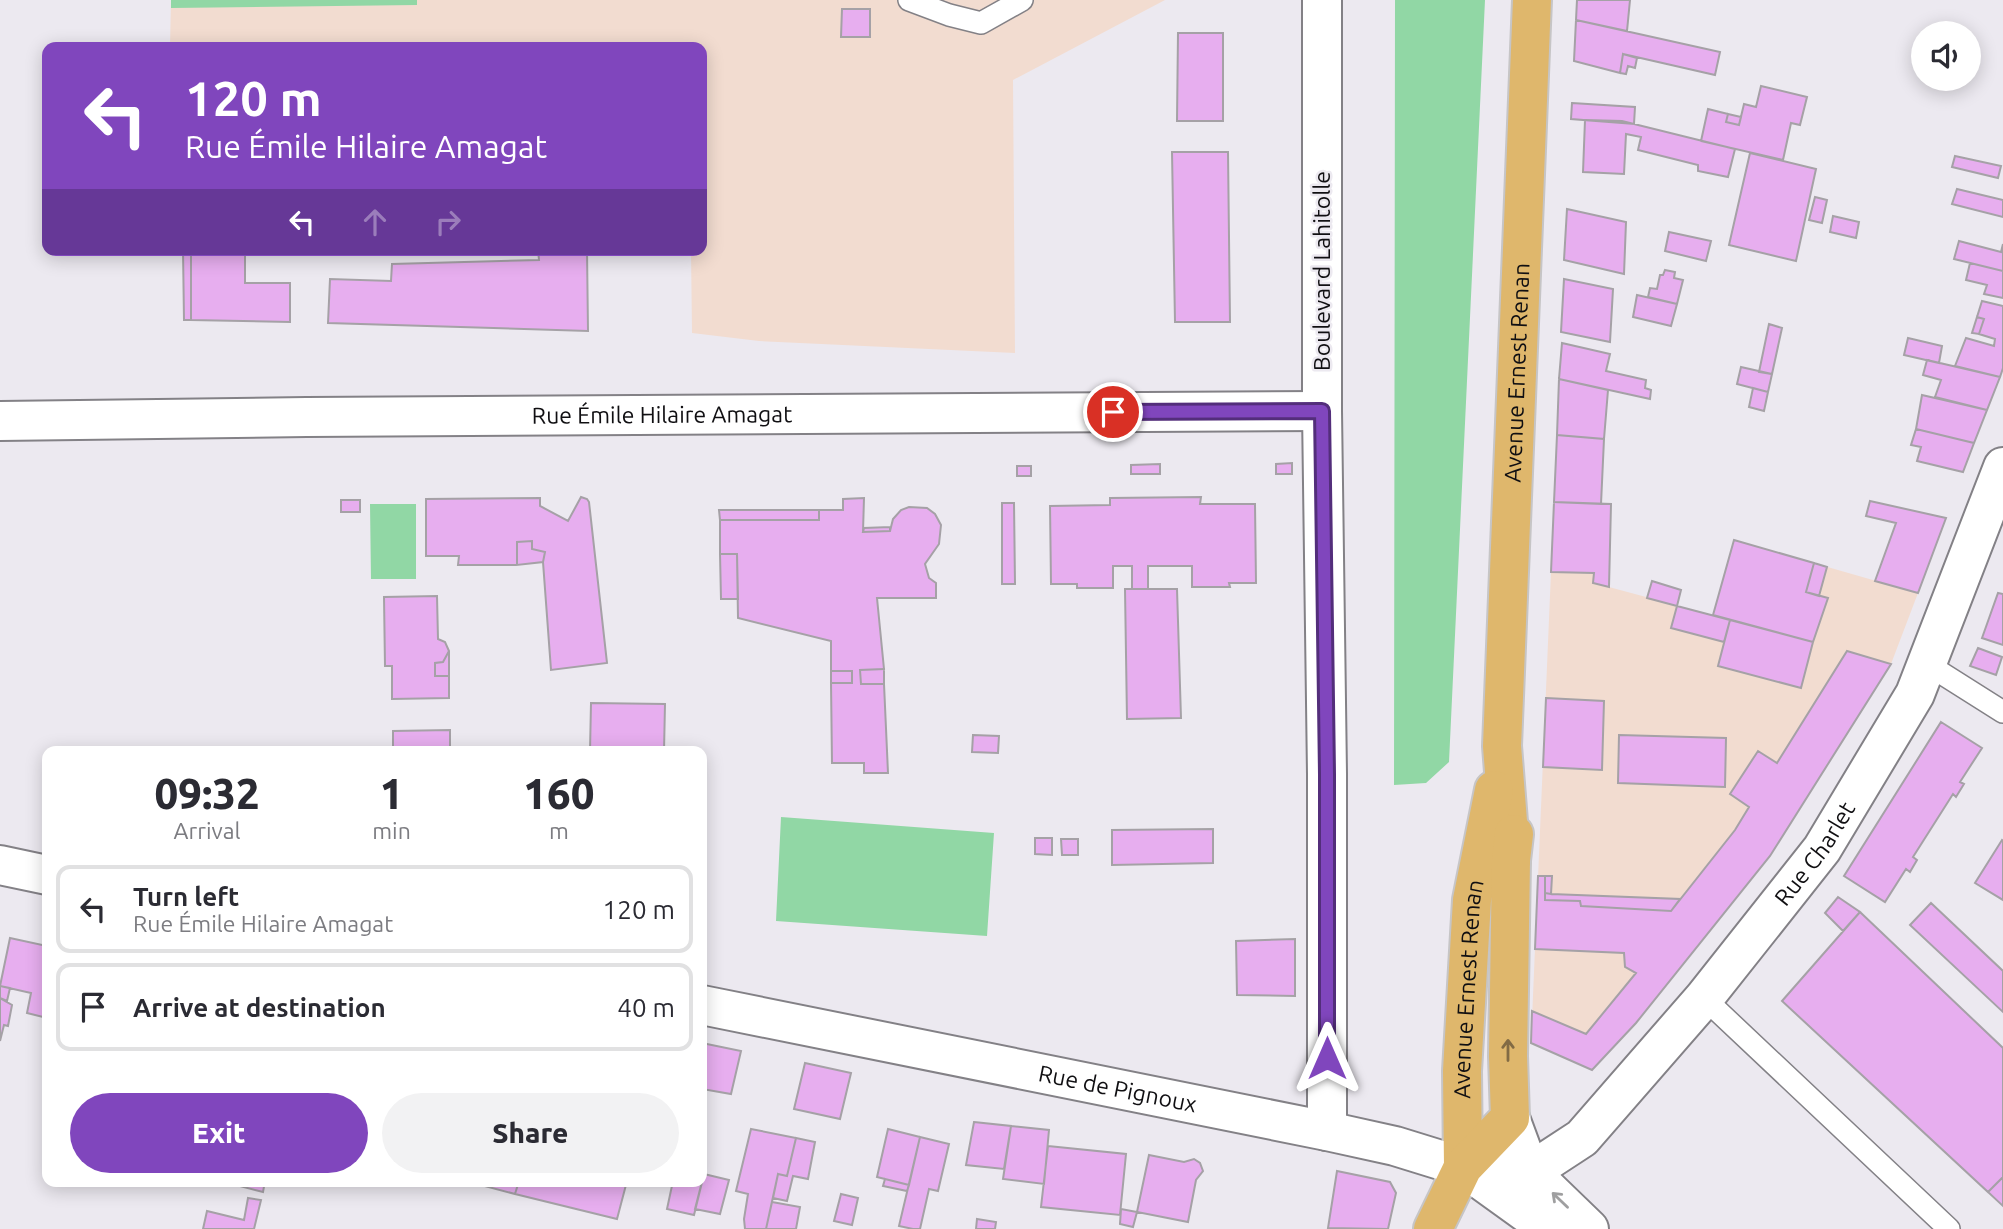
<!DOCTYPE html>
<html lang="en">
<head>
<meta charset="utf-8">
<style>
  body { margin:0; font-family:Ubuntu,sans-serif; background:#f2f2f3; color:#2b2b33; height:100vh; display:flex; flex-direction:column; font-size:26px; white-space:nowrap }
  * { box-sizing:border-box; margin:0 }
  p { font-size:23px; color:#7c7c81 }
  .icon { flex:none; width:38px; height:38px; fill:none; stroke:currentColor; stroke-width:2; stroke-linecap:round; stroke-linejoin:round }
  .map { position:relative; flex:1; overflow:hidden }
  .drawer { position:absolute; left:42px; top:746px; width:665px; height:441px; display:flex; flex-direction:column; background:#fff; border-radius:14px; box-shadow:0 4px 18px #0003 }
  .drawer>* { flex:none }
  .banner { position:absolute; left:42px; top:42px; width:665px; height:214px; border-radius:14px; box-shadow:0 4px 18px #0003; background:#8046bd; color:#fff; overflow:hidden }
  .controls { position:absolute; left:1911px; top:21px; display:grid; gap:14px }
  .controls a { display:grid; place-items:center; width:70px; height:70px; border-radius:50%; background:#fff; box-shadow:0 4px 18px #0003; font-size:35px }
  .pin { position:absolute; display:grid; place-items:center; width:60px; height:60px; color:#fff; margin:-30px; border:4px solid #fff; border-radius:50%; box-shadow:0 2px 7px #0007 }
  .me { position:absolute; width:77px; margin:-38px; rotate:0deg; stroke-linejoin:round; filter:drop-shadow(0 0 5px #0008) }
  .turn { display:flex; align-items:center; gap:24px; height:147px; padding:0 28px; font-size:32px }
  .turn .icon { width:91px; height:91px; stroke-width:2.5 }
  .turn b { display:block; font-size:49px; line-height:60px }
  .lanes { display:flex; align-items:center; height:66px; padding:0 28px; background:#0003; justify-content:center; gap:35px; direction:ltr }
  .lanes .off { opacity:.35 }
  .eta { display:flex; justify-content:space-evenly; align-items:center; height:119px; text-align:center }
  .eta b { font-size:42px; font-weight:800; line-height:49px }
  .primary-button { display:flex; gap:14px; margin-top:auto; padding:14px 28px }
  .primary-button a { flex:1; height:80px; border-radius:42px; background:#8046bd; color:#fff; font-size:28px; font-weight:800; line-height:80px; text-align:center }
  .primary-button a+a { background:#f2f2f3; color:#2b2b33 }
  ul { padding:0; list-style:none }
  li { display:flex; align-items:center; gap:21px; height:88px; margin:0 14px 10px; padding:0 14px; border:4px solid #e1e1e2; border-radius:14px }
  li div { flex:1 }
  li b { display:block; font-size:26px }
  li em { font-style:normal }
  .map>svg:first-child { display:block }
  .education { fill:#f2dcd0 }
  .green { fill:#91d7a5 }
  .building { fill:#e7aeef; stroke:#a5a1a6; stroke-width:2 }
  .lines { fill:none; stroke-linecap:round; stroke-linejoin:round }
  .lane-casing { stroke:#838186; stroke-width:24 }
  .street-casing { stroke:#838186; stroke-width:42 }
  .secondary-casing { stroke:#838186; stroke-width:42 }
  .primary-casing { stroke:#c6c5c6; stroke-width:42 }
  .lane { stroke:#fff; stroke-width:21 }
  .street { stroke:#fff; stroke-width:38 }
  .secondary { stroke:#fff; stroke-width:38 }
  .primary { stroke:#dfb76c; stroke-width:38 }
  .oneway { stroke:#826b44 }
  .oneway2 { stroke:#9f9fa0 }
  .route-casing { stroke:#532e7b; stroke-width:18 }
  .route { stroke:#8046bd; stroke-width:12 }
  .labels { text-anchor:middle; stroke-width:5; stroke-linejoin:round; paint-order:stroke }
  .street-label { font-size:23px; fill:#100f12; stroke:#ece9f0 }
</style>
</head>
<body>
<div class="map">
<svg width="2003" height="1229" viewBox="0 0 2003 1229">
  <rect width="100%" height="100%" fill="#ece9f0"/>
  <path class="education" d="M171,0H1165L1013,80L1015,353L759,341L692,333L691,250H702V47H170Z
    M1734,540L1918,593L1891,664L1770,856L1636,1023L1592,1070L1531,1043L1551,572L1594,573V583L1713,615Z"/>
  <path class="green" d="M171,0H417V5L171,8Z
    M1395,0H1485L1449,762L1426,783L1394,785Z
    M370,504H416V579H371Z
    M781,817L994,833L987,936L776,921Z"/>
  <path class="building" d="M1577,0H1630L1627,31L1576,20Z
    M842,9H870V37H841Z
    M1576,20L1720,52L1715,75L1623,54L1620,73L1574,61Z
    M1178,33H1223V121H1177Z
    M1623,54L1637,58L1635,68L1628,66L1626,74L1620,73Z
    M1761,86L1807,97L1800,125L1791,123L1783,160L1701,141L1708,109L1728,114L1726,122L1739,125L1744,104L1756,107Z
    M1572,103L1635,107L1634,124L1571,119Z
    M1728,114L1741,117L1739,125L1726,122Z
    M1585,120L1622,121L1735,149L1728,177L1698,171V165L1638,150L1641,137L1626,134L1624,174L1583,172Z
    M1172,152H1228L1230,322H1175Z
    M1750,153L1816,169L1796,261L1729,245Z
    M1955,156L2001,166L1998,178L1952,167Z
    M1957,189L2003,200V217L1952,204Z
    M1815,197L1827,200L1822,223L1809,220Z
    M1567,209L1626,222L1624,274L1564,260Z
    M1833,216L1859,222L1856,238L1830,232Z
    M1669,232L1711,241L1706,261L1665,251Z
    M1959,241L2001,252L2003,244V271L1954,259Z
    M183,250H191V320H184Z
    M191,250H245V283H290V322L191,320Z
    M538,250H587L588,331L328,323L330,279L391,281L392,264L539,260Z
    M1970,263L2003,271V298L1984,294L1987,285L1966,280Z
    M1665,270L1675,272L1674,278L1683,280L1677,304L1648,297L1650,288L1657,289L1660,275H1663Z
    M1564,279L1613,289L1610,342L1561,332Z
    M1637,295L1677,304L1671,326L1633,317Z
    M1982,301L2003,306V368L2000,377L1955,366L1966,338L1994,346L1995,339L1979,334L1984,319L1977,317Z
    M1977,317L1984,319L1979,334L1972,333Z
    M1769,324L1782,328L1772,374L1759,372Z
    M1908,338L1942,346L1939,363L1904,355Z
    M1562,343L1610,354L1606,371L1646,380L1645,388L1651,390L1650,399L1559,379Z
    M1927,360L2000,377L1987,410L1935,397L1941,380L1923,375Z
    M1741,367L1772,374L1768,392L1737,384Z
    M1559,379L1608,390L1604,439L1557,435Z
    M1753,388L1768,392L1764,411L1749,407Z
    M1922,395L1987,410L1974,443L1916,429Z
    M1916,429L1974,443L1963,472L1917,461L1921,447L1911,445Z
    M1557,435L1604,439L1601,504L1554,502Z
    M1292,463V474H1276V464Z
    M1160,464V474H1131V465Z
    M1017,466H1031V476H1017Z
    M581,497L587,499L589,502L607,663L551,670L543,562L545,552L532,549V541L517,542V565H458L459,556H426V499L540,498V506L568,521Z
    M1201,497L1200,504H1255L1256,583H1229L1230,587H1192V566H1148V589H1132V566H1113V588H1077V584H1051L1050,506L1110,505V498Z
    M864,498L863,532L890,531L893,519L901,510L909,507L927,508L935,514L941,525L939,544L925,564L929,578L936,583V598H877L884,669L860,670L861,684H884L888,773H864V763H832L831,683H852V671H831V641L738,618L737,554H720V520H819V510H843V499Z
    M341,500H360V512H341Z
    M1870,501L1946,518L1918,593L1875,581L1896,523L1866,516Z
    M1554,502L1611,504L1609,587L1593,583L1594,573L1551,572Z
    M1002,503H1014L1015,584H1002Z
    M719,510H819V520H720Z
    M890,527V531L863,532L864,528Z
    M1734,540L1814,563L1806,592L1828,598L1813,642L1713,615Z
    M532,541V549L545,552L543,562L517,565V542Z
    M720,554H737L738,599H721Z
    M1814,563L1827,567L1819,596L1806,592Z
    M1652,581L1681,590L1677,606L1647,598Z
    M1125,589H1177L1181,718L1127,719Z
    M1998,593L2003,594V645L1982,638Z
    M437,596L438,639L445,642L449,651L443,662L435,663V676H449V698L392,699V666H385L384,597Z
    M1677,606L1730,620L1724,642L1671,628Z
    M1730,620L1813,642L1801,688L1718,666Z
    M1978,648L2002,657L1996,675L1970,666Z
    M449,651V676H435V663L443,662Z
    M1847,651L1891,664L1770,856L1636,1023L1592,1070L1531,1043L1532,1011L1586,1034L1636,973L1625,967L1624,953L1535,949L1538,876H1545V900L1580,901L1581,906L1671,911L1735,830L1749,807L1730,794L1758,751L1777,763Z
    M884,669V684H861L860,670Z
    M831,671H852V683H831Z
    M1546,698L1604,701L1602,770L1543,767Z
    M591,703L665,704L664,751H590Z
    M1941,722L1982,748L1960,782L1964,784L1956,797L1953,794L1913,857L1917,860L1910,872L1906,869L1885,902L1844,876Z
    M450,730V751H393V731Z
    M973,735L999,736L998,753L972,752Z
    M1619,735L1726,738L1725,787L1618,783Z
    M1213,829V863L1112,865V830Z
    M1035,838H1052V855L1035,854Z
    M1061,839H1078V855H1062Z
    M2002,840L2003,841V900L1975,883Z
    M1545,876H1552L1551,894L1545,893Z
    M1545,893L1551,894L1680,899L1671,911L1581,906L1580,901L1545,900Z
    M1838,897L1860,912L1843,931L1825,913Z
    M1931,903L2003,971V1012L1910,925Z
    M1860,912L2003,1048V1177L1988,1192L1782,1001Z
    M10,938L47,946V1018L27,1013L31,993L0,986Z
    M1295,939V996L1237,995L1236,941Z
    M0,986L10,988L7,1001L0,998Z
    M0,998L12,1005L8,1026L4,1025L0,1041Z
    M702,1043L741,1051L731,1094L702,1089Z
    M805,1063L851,1073L840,1119L794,1109Z
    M974,1122L1011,1126L1004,1169L966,1165Z
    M1011,1126L1049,1130L1044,1184L1003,1179Z
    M751,1129L796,1138L787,1176L778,1174L766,1229H745L744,1219L748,1194L736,1191Z
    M888,1129L920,1137L909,1185L877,1177Z
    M920,1137L949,1144L938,1191L929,1189L920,1229H913L899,1226Z
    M796,1138L815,1142L808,1179L793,1176L787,1201L773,1198L778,1174L787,1176Z
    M1048,1146L1126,1154L1120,1215L1041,1207Z
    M1149,1155L1184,1162L1194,1159L1200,1163L1203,1171L1196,1180L1188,1222L1137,1212Z
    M1337,1171L1390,1182L1396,1193L1388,1229L1328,1228Z
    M702,1173L704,1174L694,1215L667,1209L673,1181H702Z
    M704,1174L729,1180L720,1214L695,1209Z
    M2003,1177V1206L1988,1192Z
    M885,1179L909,1185L907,1191L883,1186Z
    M236,1181H265L263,1192L236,1185Z
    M466,1181H519L515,1194Z
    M519,1181H627L617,1219L515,1194Z
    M841,1194L858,1198L852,1225L834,1221Z
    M248,1198L261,1200L254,1229H203L207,1211L244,1220Z
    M772,1202L800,1207L796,1229H766Z
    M1121,1209L1137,1212L1133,1227L1120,1224Z
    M977,1219L996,1222L995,1229H976Z"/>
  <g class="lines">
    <defs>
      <path id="lane" d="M909,0L949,15L981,23L1022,0
        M1927,664L2003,712
        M1704,998L1949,1229"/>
      <g id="street">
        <path d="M1322,0V411L1327,774V1131"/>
        <path id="s1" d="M0,421L307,417L1322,411"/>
        <path id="s2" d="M1530,1172L1582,1138L1704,998L1822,849L1915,694L2003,467"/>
      </g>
      <g id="secondary">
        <path d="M0,865L47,875"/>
        <path id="s3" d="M702,1005L1327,1131L1395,1146L1463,1167L1530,1172"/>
        <path d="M1510,1118L1530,1172L1589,1229"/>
        <path d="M1463,1167L1549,1229"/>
      </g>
      <g id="primary">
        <path id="s4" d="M1511,860L1502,746L1532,0"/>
        <path id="s5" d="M1463,1167L1462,1071L1472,900L1494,790"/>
        <path d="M1433,1229L1463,1167L1510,1118L1508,1056L1511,860L1514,834"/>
      </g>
    </defs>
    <use href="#lane" class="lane-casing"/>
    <use href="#street" class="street-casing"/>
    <use href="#secondary" class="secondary-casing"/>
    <use href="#primary" class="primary-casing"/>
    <use href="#lane" class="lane"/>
    <use href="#street" class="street"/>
    <use href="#secondary" class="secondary"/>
    <use href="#primary" class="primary"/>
  </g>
  <defs><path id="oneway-shaft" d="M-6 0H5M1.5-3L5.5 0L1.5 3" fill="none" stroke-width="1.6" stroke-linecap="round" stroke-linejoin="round" transform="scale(1.75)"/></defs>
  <use class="oneway" href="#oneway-shaft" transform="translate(1508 1050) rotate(-90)"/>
  <use class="oneway2" href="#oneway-shaft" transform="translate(1560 1200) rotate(-136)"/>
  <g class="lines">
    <defs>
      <path id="route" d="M1113,412L1322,411L1327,774V1058"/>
    </defs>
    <use href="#route" class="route-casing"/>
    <use href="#route" class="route"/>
  </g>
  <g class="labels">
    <g class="street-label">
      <text transform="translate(1322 271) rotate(-90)" y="8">Boulevard Lahitolle</text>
      <text dy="8" stroke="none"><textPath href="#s4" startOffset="488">Avenue Ernest Renan</textPath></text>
      <text dy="8" stroke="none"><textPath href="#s1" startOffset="662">Rue Émile Hilaire Amagat</textPath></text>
      <text dy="8" stroke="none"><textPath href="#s2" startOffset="430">Rue Charlet</textPath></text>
      <text dy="8" stroke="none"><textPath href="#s5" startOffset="178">Avenue Ernest Renan</textPath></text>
      <text dy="8" stroke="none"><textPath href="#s3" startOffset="424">Rue de Pignoux</textPath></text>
    </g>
  </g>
</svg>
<div class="controls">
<a><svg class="icon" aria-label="sound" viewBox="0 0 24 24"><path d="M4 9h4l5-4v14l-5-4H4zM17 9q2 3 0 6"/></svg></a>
</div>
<div class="pin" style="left:1113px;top:412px;background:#d93025"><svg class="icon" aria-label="arrive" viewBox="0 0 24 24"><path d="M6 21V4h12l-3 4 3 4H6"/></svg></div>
<svg class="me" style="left:1327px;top:1058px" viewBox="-20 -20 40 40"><path d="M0-17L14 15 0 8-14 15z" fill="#8046bd" stroke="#fff" stroke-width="4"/></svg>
<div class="banner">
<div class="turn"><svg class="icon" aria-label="left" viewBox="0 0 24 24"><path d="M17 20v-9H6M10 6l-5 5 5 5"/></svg><div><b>120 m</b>Rue Émile Hilaire Amagat</div></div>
<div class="lanes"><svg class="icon" aria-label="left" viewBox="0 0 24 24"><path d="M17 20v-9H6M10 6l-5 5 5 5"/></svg><svg class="icon off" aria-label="ahead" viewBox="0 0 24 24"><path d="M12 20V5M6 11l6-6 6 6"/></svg><svg class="icon off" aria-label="right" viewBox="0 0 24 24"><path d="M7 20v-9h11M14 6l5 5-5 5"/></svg></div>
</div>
<section class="drawer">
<div class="eta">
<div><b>09:32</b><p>Arrival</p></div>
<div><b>1</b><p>min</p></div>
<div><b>160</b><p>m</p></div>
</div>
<ul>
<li><svg class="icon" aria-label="left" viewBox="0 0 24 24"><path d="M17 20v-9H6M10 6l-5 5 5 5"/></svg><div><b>Turn left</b><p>Rue Émile Hilaire Amagat</p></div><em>120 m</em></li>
<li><svg class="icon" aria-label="arrive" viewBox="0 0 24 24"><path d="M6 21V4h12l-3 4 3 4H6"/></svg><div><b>Arrive at destination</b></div><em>40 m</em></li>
</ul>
<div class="primary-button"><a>Exit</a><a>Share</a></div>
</section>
</div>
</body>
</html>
